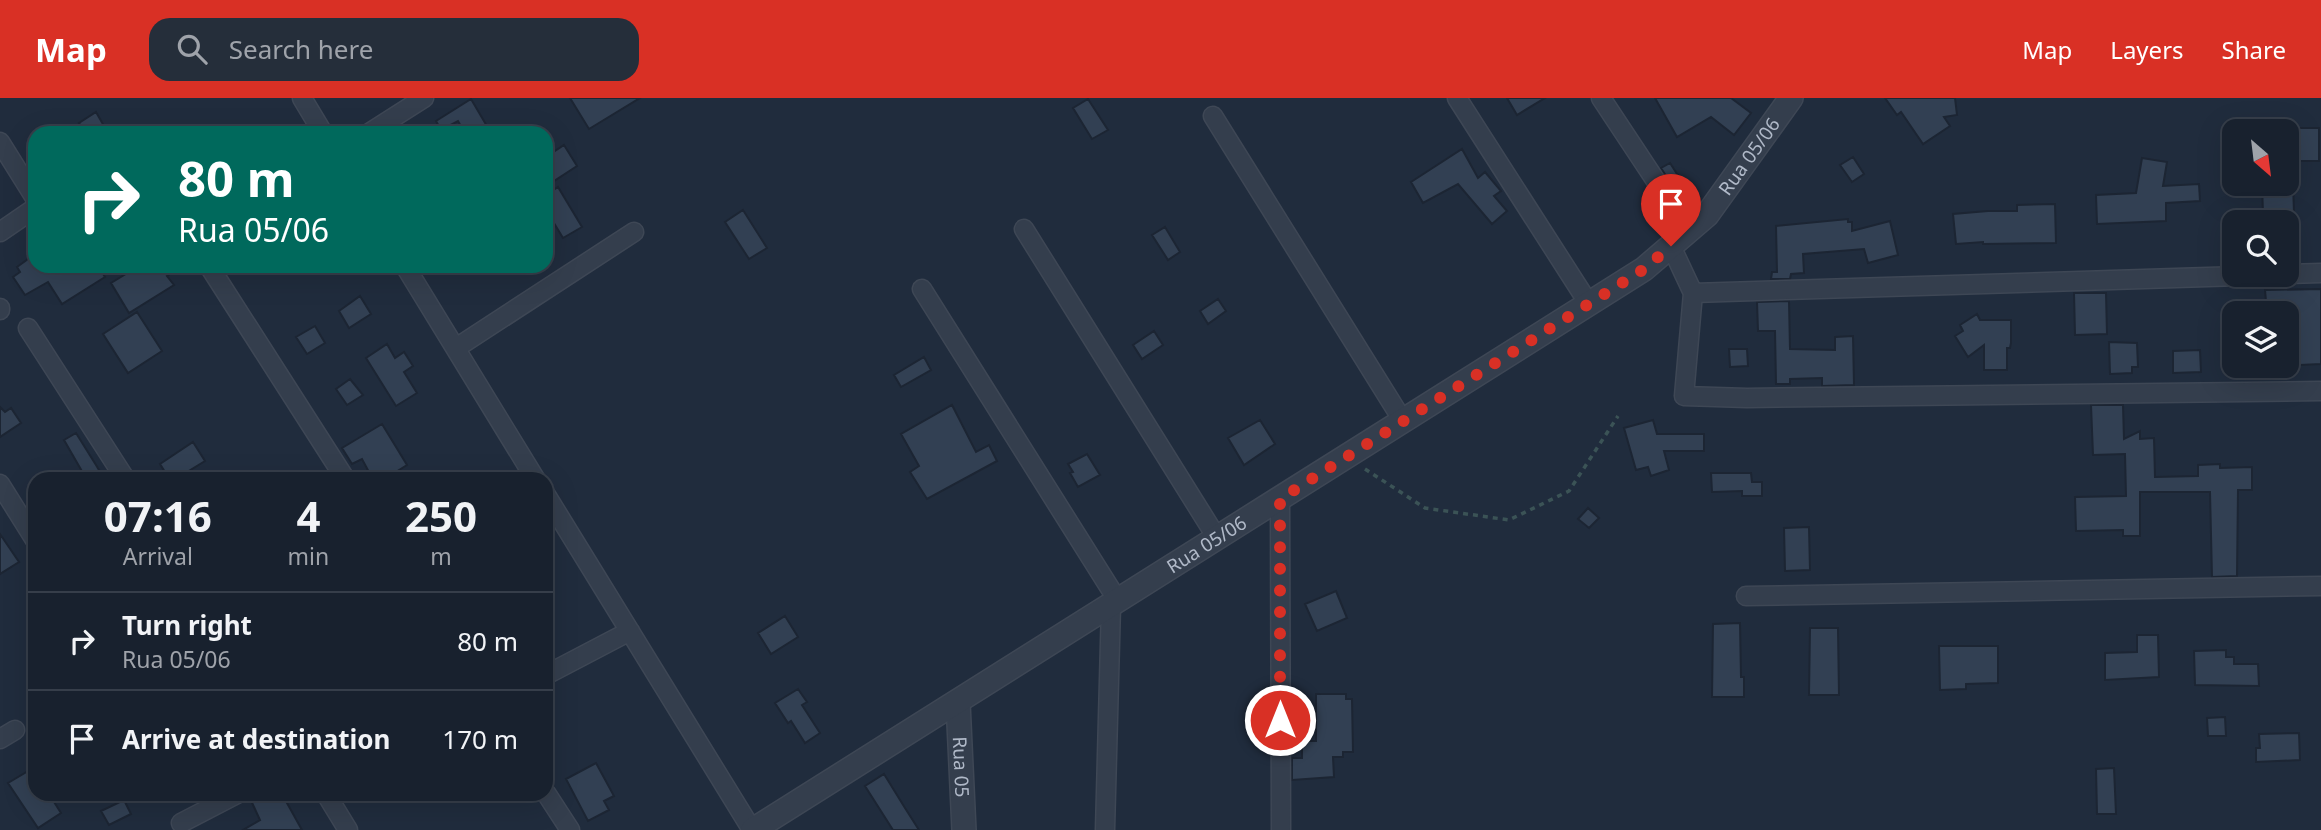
<!DOCTYPE html>
<html lang="en">
<head>
<meta charset="utf-8">
<style>
  body { margin:0; font-family:"Noto Sans",sans-serif; background:#252e3a; color:#f1f3f6; height:100vh; display:flex; flex-direction:column; font-size:26px; white-space:nowrap }
  * { box-sizing:border-box; margin:0 }
  p { font-size:23px; color:#9fa3aa }
  .icon { flex:none; width:38px; height:38px; fill:none; stroke:currentColor; stroke-width:2; stroke-linecap:round; stroke-linejoin:round }
  .map { position:relative; flex:1; overflow:hidden }
  .drawer { position:absolute; left:28px; top:374px; width:525px; height:329px; display:flex; flex-direction:column; background:#18212e; border-radius:21px; box-shadow:0 7px 28px #0002,0 0 0 2px #363e4a }
  .drawer>* { flex:none }
  .banner { position:absolute; left:28px; top:28px; width:525px; height:147px; border-radius:21px; box-shadow:0 7px 28px #0002,0 0 0 2px #363e4a; background:#00695c; color:#fff; overflow:hidden }
  .needle { width:46px; rotate:152deg }
  .buttons { position:absolute; left:2222px; top:21px; display:grid; gap:14px }
  .buttons a { display:grid; place-items:center; width:77px; height:77px; border-radius:14px; background:#18212e; box-shadow:0 7px 28px #0002,0 0 0 2px #363e4a; font-size:35px }
  .pin { position:absolute; display:grid; place-items:center; width:60px; height:60px; color:#fff; margin:-72px -30px; border-radius:50% 50% 50% 0; rotate:-45deg; box-shadow:0 0 7px #0007 }
  .pin .icon { rotate:45deg }
  .me { position:absolute; width:77px; margin:-38px; rotate:0deg; stroke-linejoin:round; filter:drop-shadow(0 0 5px #0008) }
  .turn { display:flex; align-items:center; gap:24px; height:147px; padding:0 35px; font-size:32px }
  .turn .icon { width:91px; height:91px; stroke-width:2.5 }
  .turn b { display:block; font-size:49px; line-height:60px }
  .eta { display:flex; justify-content:space-evenly; align-items:center; height:119px; text-align:center }
  .eta b { font-size:42px; font-weight:700; line-height:49px }
  ul { padding:0; list-style:none }
  li { display:flex; align-items:center; gap:21px; height:98px; padding:0 35px; border-top:2px solid #363e4a }
  li div { flex:1 }
  li b { display:block; font-size:26px }
  li em { font-style:normal }
  header { display:flex; align-items:center; gap:42px; box-sizing:border-box; height:98px; padding:0 35px; background:#d93025; color:#fff }
  header strong { font-size:33px }
  nav { display:flex; gap:38px; margin-inline-start:auto; font-size:24px }
  .search { width:490px; height:63px; background:#252e3a; display:flex; align-items:center; gap:18px; box-sizing:border-box; padding:0 24px; border-radius:21px; color:#9fa3aa; font-size:26px }
  .map>svg:first-child { display:block }
  .building { fill:#324053; stroke:#1c2533; stroke-width:2 }
  .lines { fill:none; stroke-linecap:round; stroke-linejoin:round }
  .minor-casing { stroke:#3e4755; stroke-width:21 }
  .tertiary-casing { stroke:#3e4755; stroke-width:26 }
  .path { stroke:#3b5356; stroke-width:3.5; stroke-dasharray:5 5; stroke-linecap:butt }
  .minor { stroke:#343e4d; stroke-width:18 }
  .tertiary { stroke:#343e4d; stroke-width:23 }
  .route { stroke:#d93025; stroke-width:12; stroke-dasharray:0 21.6 }
  .labels { text-anchor:middle; stroke-width:7; stroke-linejoin:round; paint-order:stroke }
  .street-label { font-size:19px; fill:#b0b9c8; stroke:#1a2331 }
</style>
</head>
<body>
<header>
<strong>Map</strong>
<div class="search"><svg class="icon" aria-label="search" viewBox="0 0 24 24"><circle cx="10" cy="10" r="6"/><path d="M15 15l6 6"/></svg>Search here</div>
<nav><a>Map</a><a>Layers</a><a>Share</a></nav>
</header>
<div class="map">
<svg width="2321" height="732" viewBox="0 0 2321 732">
  <rect width="100%" height="100%" fill="#202c3d"/>
  <path class="building" d="M570,0H640L589,31Z
    M1507,0H1545L1517,17Z
    M1655,0H1731L1751,15L1734,37L1711,19L1677,39Z
    M1885,0H1955L1957,17L1944,19L1950,28L1923,46L1901,14L1897,17Z
    M471,1L491,35H465L458,23L441,32L436,23Z
    M1088,1L1108,32L1092,41L1073,10Z
    M96,14L108,35H86L79,25Z
    M2287,30H2319V63H2287Z
    M564,47L577,68L554,83L546,70V59Z
    M1462,51L1478,80L1485,74L1501,93L1494,98L1507,113L1492,126L1458,86L1423,105L1411,84Z
    M1853,59L1864,76L1852,84L1840,67Z
    M2142,60L2167,64L2163,88L2199,86L2200,103L2166,105V123L2097,126L2096,97L2136,95Z
    M1670,65L1688,93L1679,98L1661,70Z
    M2262,86H2293L2294,114L2263,116Z
    M558,89L582,129L563,140L546,112V97Z
    M2055,106L2056,145L1983,146V144L1956,146L1953,116L1988,113H2017V107Z
    M743,112L767,150L749,161L725,124Z
    M1848,121V124H1852V133L1890,123L1898,157L1868,165L1864,151L1803,156L1804,175L1791,176L1790,181H1771L1772,174H1777L1776,128Z
    M1165,129L1180,154L1168,162L1152,137Z
    M35,156V168H98L105,179L62,206L48,184L25,197L13,179L20,174L17,169Z
    M139,168H183L167,178L174,187L129,215L111,185Z
    M2321,191V266L2300,267V244H2297V234H2287V215H2267L2265,192Z
    M2074,195H2106L2107,236L2075,237Z
    M360,198L371,216L349,230L339,213Z
    M1218,201L1226,213L1208,226L1200,213Z
    M1789,203L1790,251L1835,252V239L1853,238L1854,287L1822,288V280L1790,281V286H1776L1775,233H1758L1757,204Z
    M137,214L162,253L128,275L103,236Z
    M1977,216L1980,222H2011V245L2010,250H2007V272H1984V247L1968,259L1955,238L1963,233L1960,227Z
    M315,228L325,245L307,256L296,239Z
    M1154,233L1163,247L1142,261L1133,247Z
    M2109,244L2137,245L2138,269H2132V275L2110,276Z
    M387,246L395,260L404,254L413,268L404,274L417,295L396,308L366,260Z
    M1729,251H1747L1748,268L1730,269Z
    M2200,252L2201,274L2173,275V253Z
    M924,259L931,272L901,289L894,277Z
    M350,281L363,297L347,307L336,291Z
    M952,307L976,354L989,347L997,363L927,401L910,374L919,368L901,336Z
    M2091,307H2123L2124,341L2140,333V341L2154,340L2155,379L2198,378V367L2220,366V370L2252,369V392H2238L2237,478L2212,479L2210,394H2140V438H2123V432L2076,433L2075,399L2126,398L2125,356L2093,357Z
    M0,309L5,314L11,310L21,325L0,339Z
    M1260,322L1275,346L1244,367L1228,340Z
    M1653,322L1657,336H1704V353H1664L1669,372L1651,378L1648,369L1636,372L1624,330Z
    M382,326L407,367L383,382H378L373,374L370,376L362,361L352,366L342,350Z
    M76,335L96,367L105,382H87L64,342Z
    M193,344L205,363L174,382H170L160,366Z
    M1087,356L1100,377L1078,389L1070,375L1073,374L1068,366Z
    M1711,375H1751L1752,384H1762V398H1742V393L1712,394Z
    M1588,410L1599,420L1589,430L1578,421Z
    M1809,429L1810,472L1785,473L1784,430Z
    M0,436L19,464L0,476Z
    M1336,493L1347,520L1317,533L1305,506Z
    M785,518L798,539L771,556L758,535Z
    M1740,525L1741,579H1744V599H1712L1713,526Z
    M1810,530H1838L1839,597H1809Z
    M2137,537H2158L2159,579L2105,582V555L2137,554Z
    M1939,548H1998V585L1966,586V591L1940,592Z
    M2226,552V559H2234V566H2258L2259,588L2195,587L2194,553Z
    M798,591L807,604L802,607L820,635L805,645L791,623L788,625L775,605Z
    M1316,596H1346V601H1352L1353,654H1343V659H1333L1334,679L1292,682V660H1302V643H1316Z
    M2225,619L2226,638H2208L2207,620Z
    M2299,635L2300,662L2256,664V650H2260L2259,636Z
    M596,665L614,698L604,703L609,712L588,723L566,681Z
    M35,669V696H49L61,715L38,730L8,685Z
    M2114,670L2116,716H2097L2096,671Z
    M884,676L905,710L919,732H893L865,688Z
    M248,696H282L302,732H243L260,722Z
    M124,702L131,716L109,727L101,713Z"/>
  <g class="lines">
    <defs>
      <path id="minor" d="M302,0L323,35
        M1457,0L1589,206
        M1601,0L1689,133
        M1213,18L1403,323
        M369,35L424,0
        M0,44L35,100
        M1024,131L1217,440
        M0,134L35,110
        M1671,148L1693,195L1684,298L1747,300L2321,293
        M209,168L346,382
        M405,168L536,382
        M2287,176L2321,175
        M922,191L1118,503
        M1693,195L2272,177
        M0,210V212
        M28,230L126,382
        M456,250L634,134
        M0,386L35,442
        M546,397L752,732
        M1280,401L1281,732
        M1746,498L2321,488
        M546,577L630,533
        M0,641L15,632
        M546,695L570,732
        M326,696L348,732
        M181,725L237,696
        M1105,732L1111,507"/>
      <g id="tertiary">
        <path id="s1" d="M958,604L964,732"/>
        <path id="s2" d="M753,732L1644,171L1707,117L1791,0"/>
      </g>
    </defs>
    <use href="#minor" class="minor-casing"/>
    <use href="#tertiary" class="tertiary-casing"/>
    <path class="path" d="M1365,371L1425,410L1509,422L1569,393L1618,318"/>
    <use href="#minor" class="minor"/>
    <use href="#tertiary" class="tertiary"/>
  </g>
  <g class="lines">
    <path class="route" d="M1280,622V401L1644,171L1671,148"/>
  </g>
  <g class="labels">
    <g class="street-label">
      <text dy="7" stroke="none"><textPath href="#s2" startOffset="1208">Rua 05/06</textPath></text>
      <text dy="7" stroke="none"><textPath href="#s2" startOffset="536">Rua 05/06</textPath></text>
      <text dy="7" stroke="none"><textPath href="#s1" startOffset="65">Rua 05</textPath></text>
    </g>
  </g>
</svg>
<div class="buttons">
<a><svg class="needle" viewBox="-14 -14 28 28"><path d="M0-13l5 13h-10z" fill="#e53935"/><path d="M0 13l5-13h-10z" fill="#9fa3aa"/></svg></a>
<a><svg class="icon" aria-label="search" viewBox="0 0 24 24"><circle cx="10" cy="10" r="6"/><path d="M15 15l6 6"/></svg></a>
<a><svg class="icon" aria-label="layers" viewBox="0 0 24 24"><path d="M12 4l9 5-9 5-9-5zM3 14l9 5 9-5"/></svg></a>
</div>
<div class="pin" style="left:1671px;top:148px;background:#d93025"><svg class="icon" aria-label="arrive" viewBox="0 0 24 24"><path d="M6 21V4h12l-3 4 3 4H6"/></svg></div>
<svg class="me" style="left:1280px;top:622px" viewBox="-20 -20 40 40"><circle r="17" fill="#d93025" stroke="#fff" stroke-width="3"/><path d="M0-11L8 9 0 5-8 9z" fill="#fff"/></svg>
<div class="banner">
<div class="turn"><svg class="icon" aria-label="right" viewBox="0 0 24 24"><path d="M7 20v-9h11M14 6l5 5-5 5"/></svg><div><b>80 m</b>Rua 05/06</div></div>
</div>
<section class="drawer">
<div class="eta">
<div><b>07:16</b><p>Arrival</p></div>
<div><b>4</b><p>min</p></div>
<div><b>250</b><p>m</p></div>
</div>
<ul>
<li><svg class="icon" aria-label="right" viewBox="0 0 24 24"><path d="M7 20v-9h11M14 6l5 5-5 5"/></svg><div><b>Turn right</b><p>Rua 05/06</p></div><em>80 m</em></li>
<li><svg class="icon" aria-label="arrive" viewBox="0 0 24 24"><path d="M6 21V4h12l-3 4 3 4H6"/></svg><div><b>Arrive at destination</b></div><em>170 m</em></li>
</ul>
</section>
</div>
</body>
</html>
